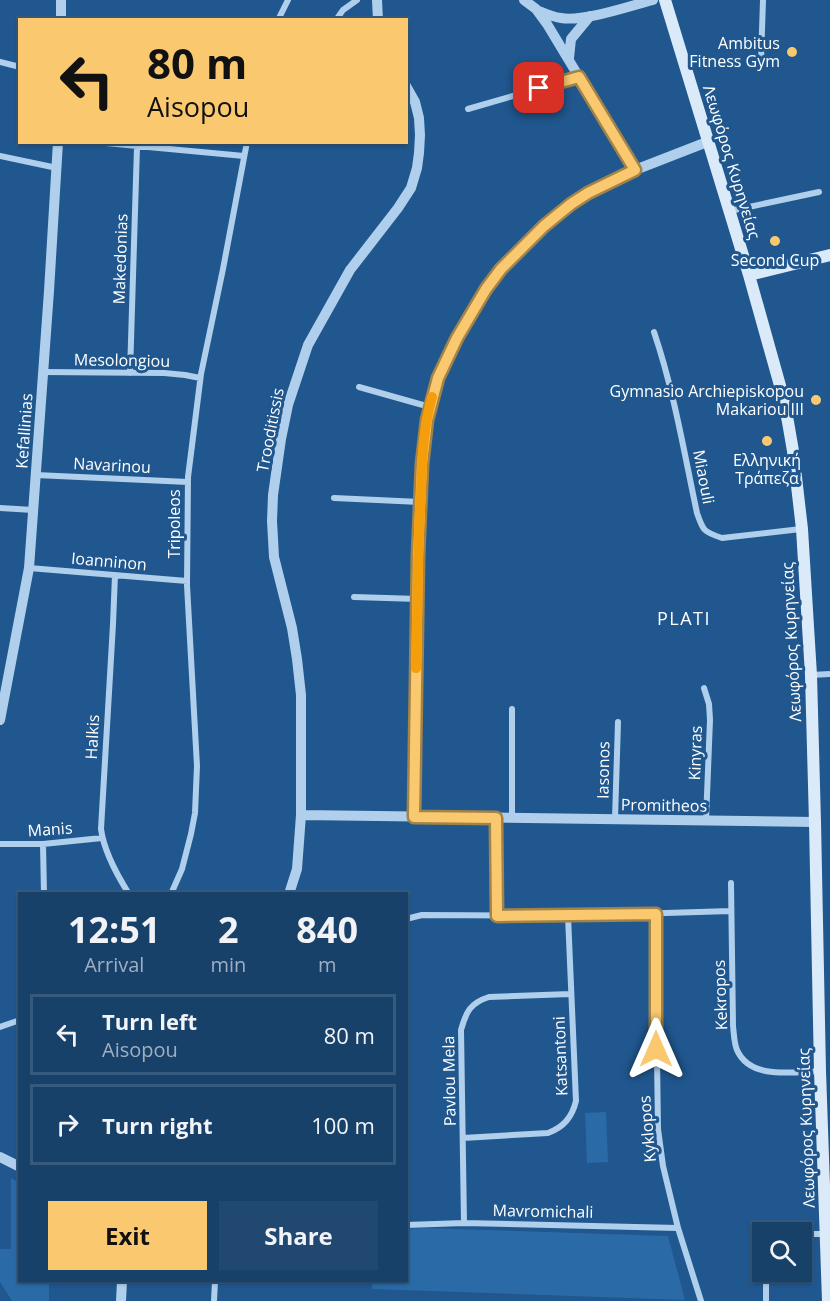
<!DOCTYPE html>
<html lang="en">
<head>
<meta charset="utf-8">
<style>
  body { margin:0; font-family:"Open Sans",sans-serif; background:#214870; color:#f1f3f6; height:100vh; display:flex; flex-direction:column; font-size:22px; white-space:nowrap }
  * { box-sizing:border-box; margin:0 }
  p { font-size:20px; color:#9fafc1 }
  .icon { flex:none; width:33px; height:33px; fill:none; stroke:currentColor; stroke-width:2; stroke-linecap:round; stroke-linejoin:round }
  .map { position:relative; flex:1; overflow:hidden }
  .drawer { position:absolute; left:18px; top:892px; width:390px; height:390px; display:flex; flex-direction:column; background:#18416a; border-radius:0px; box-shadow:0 2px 4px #0004,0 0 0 2px #365a7e }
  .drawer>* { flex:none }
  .hud { position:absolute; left:18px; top:18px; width:390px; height:126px; border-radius:0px; box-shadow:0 2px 4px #0004,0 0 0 2px #365a7e; background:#fac96f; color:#111; overflow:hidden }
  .tools { position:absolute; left:752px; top:1222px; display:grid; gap:12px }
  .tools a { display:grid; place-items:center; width:60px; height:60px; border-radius:0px; background:#18416a; box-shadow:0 2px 4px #0004,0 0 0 2px #365a7e; font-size:30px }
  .pin { position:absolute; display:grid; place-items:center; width:51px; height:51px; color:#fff; margin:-26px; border-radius:12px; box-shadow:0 3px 9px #0006 }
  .me { position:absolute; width:66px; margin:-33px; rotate:0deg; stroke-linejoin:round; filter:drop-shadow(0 0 4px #0008) }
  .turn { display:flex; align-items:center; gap:21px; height:126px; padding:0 30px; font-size:27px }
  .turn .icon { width:78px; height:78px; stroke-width:2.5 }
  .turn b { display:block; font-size:42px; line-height:51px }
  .eta { display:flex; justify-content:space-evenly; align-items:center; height:102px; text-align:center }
  .eta b { font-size:36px; font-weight:700; line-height:42px }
  .primary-button { display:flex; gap:12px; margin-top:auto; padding:12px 30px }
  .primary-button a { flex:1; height:69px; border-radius:0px; background:#fac96f; color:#111; font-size:24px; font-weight:700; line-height:69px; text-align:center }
  .primary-button a+a { background:#214870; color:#f1f3f6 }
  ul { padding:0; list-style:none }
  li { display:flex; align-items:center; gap:18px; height:81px; margin:0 12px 9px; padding:0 18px; border:3px solid #365a7e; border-radius:0px }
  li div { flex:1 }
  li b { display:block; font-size:22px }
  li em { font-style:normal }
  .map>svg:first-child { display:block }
  .green { fill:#2a6aa6 }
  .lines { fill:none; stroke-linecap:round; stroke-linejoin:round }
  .minor { stroke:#afcfec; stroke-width:6 }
  .tertiary { stroke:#afcfec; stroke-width:10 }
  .secondary { stroke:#dbeaf9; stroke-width:12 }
  .route-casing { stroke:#a28348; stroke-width:15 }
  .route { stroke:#fac96f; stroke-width:10 }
  .slow { stroke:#f59e0b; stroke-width:10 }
  .poi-dot { fill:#fac96f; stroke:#20578e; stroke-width:2 }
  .labels { text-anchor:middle; stroke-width:6; stroke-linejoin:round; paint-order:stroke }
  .poi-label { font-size:16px; fill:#fff; stroke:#20578e; text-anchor:end }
  .street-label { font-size:16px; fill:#fff; stroke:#20578e }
  .neighbourhood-label { font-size:18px; letter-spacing:1.5px; fill:#fff; stroke:#20578e }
</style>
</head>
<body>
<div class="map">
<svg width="830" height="1301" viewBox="0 0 830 1301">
  <rect width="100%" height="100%" fill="#20578e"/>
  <path class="green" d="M606,1112L608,1162L587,1163L585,1113Z
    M11,1178L19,1183L20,1281H49V1301H12L0,1282V1249H11Z
    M424,1228L668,1236L685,1300L372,1289V1281H406L407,1229Z"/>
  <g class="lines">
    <path class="minor" d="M278,20L288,0
      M336,20L343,10L357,0
      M761,60L763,0
      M0,62L20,67
      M468,109L579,77
      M95,142L244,156
      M0,156L57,168
      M730,211L819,192
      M654,332C674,391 684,452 697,513C703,531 704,532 722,538L801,529
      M43,372L164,373L185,375L200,378
      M130,373L137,147
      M359,387L430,407
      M36,475L188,482
      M334,498L420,502
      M0,508L33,510
      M29,568L187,581
      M115,575L113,624L101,829C104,852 117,875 129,894
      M354,597L418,599
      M811,675L830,674
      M704,688L709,704L710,720L706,820
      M496,818L497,916
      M512,818V709
      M615,819L618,722
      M0,844H43L102,838
      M43,844L44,894
      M731,883L733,1026C734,1034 734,1043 737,1050C750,1080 793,1072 820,1071
      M171,894L182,869L191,834L195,813L197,766L187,585L188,477L201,374L223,269L247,142
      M655,914L658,1129L663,1166L678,1228L701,1301
      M406,919L422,915L568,916L731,911
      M0,1027L20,1020
      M463,1138L548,1133C564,1127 572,1117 576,1101L568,916
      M464,1223L461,1030C466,1012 470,1003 489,997L570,994
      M406,1225L464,1223L678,1228
      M801,1234H826
      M766,1272V1301
      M214,1301L215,1281"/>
    <path class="tertiary" d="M377,0L378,20
      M524,0L536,9L547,24L635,170
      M539,11C546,14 553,17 561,18C584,22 629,6 653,0
      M61,20V0
      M569,58L571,39L590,16
      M0,720L29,568L49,291L58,142
      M301,815L815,822
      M414,817L418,555L422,464L430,407L438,378L447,359L457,338L486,289L501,269L554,218L588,193L635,170L707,142
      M289,894L297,869L301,815V695L297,659L292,628L274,557L272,521L273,495L281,439L288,405L308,345L350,270L398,208L411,188L417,168L419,153L420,135L419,118L415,102L406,86
      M0,1157L20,1167
      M121,1301L122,1281"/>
    <path class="secondary" d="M665,0L749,275L781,389L788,422L793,451L802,529L811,675L815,822L820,1071L828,1301
      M749,275L830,255"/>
  </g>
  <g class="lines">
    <defs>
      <path id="route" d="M539,88L579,77L635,170L588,193L571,204L544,226L501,269L486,289L457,338L438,378L427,420L422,464L418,555L414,817L496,818L497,916L656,914V1049"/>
    </defs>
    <use href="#route" class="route-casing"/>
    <use href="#route" class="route"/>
    <path class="slow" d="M416,668C418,610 417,551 421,493C422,461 423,428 432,397"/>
  </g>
  <g class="poi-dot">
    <circle cx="792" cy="52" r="6"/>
    <circle cx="775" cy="241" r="6"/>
    <circle cx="816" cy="400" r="6"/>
    <circle cx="767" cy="441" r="6"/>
  </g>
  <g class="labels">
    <g class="poi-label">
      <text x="780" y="49">Ambitus<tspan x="780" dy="18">Fitness Gym</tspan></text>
      <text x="775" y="266" text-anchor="middle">Second Cup</text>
      <text x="804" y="397">Gymnasio Archiepiskopou<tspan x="804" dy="18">Makariou III</tspan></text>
      <text x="767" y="466" text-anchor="middle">Ελληνική<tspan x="767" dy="18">Τράπεζα</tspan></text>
    </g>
    <g class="street-label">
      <text transform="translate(732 162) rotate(73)" y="6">Λεωφόρος Κυρηνείας</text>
      <text transform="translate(120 259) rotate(-88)" y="6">Makedonias</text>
      <text transform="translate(122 360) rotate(1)" y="6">Mesolongiou</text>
      <text transform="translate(270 430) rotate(-79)" y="6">Trooditissis</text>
      <text transform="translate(24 431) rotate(-86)" y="6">Kefallinias</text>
      <text transform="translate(112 465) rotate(3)" y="6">Navarinou</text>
      <text transform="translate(704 477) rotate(79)" y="6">Miaouli</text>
      <text transform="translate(174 524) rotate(-90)" y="6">Tripoleos</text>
      <text transform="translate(109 561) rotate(5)" y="6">Ioanninon</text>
      <text transform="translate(791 642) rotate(-93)" y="6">Λεωφόρος Κυρηνείας</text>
      <text transform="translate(92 737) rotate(-87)" y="6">Halkis</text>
      <text transform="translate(695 753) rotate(-88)" y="6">Kinyras</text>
      <text transform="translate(603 770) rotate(-89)" y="6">Iasonos</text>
      <text transform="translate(664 805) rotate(1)" y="6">Promitheos</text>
      <text transform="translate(50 829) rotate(-4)" y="6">Manis</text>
      <text transform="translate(720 995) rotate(-92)" y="6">Kekropos</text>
      <text transform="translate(560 1056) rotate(-92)" y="6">Katsantoni</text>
      <text transform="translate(449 1081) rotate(-91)" y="6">Pavlou Mela</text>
      <text transform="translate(806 1128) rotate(-92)" y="6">Λεωφόρος Κυρηνείας</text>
      <text transform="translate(647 1129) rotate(-95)" y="6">Kyklopos</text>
      <text transform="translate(543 1211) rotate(1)" y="6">Mavromichali</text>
    </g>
    <g class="neighbourhood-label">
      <text x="684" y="625">PLATI</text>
    </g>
  </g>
</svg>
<div class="tools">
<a><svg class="icon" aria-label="search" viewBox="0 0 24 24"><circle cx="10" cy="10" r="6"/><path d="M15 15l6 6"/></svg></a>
</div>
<div class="pin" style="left:539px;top:88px;background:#d93025"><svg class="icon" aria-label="arrive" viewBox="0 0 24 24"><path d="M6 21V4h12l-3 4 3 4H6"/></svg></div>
<svg class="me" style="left:656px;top:1049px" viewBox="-20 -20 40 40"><path d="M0-17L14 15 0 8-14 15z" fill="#fac96f" stroke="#fff" stroke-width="4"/></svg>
<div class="hud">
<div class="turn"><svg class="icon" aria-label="left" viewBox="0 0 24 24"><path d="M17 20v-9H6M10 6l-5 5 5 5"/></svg><div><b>80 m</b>Aisopou</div></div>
</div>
<section class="drawer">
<div class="eta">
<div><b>12:51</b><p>Arrival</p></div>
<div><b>2</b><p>min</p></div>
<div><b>840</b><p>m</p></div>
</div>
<ul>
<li><svg class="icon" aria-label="left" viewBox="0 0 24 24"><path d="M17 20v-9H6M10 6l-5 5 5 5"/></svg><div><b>Turn left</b><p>Aisopou</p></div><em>80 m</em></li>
<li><svg class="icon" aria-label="right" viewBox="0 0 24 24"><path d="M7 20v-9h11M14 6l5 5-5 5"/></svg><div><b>Turn right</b></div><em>100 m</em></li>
</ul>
<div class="primary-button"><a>Exit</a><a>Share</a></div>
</section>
</div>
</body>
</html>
